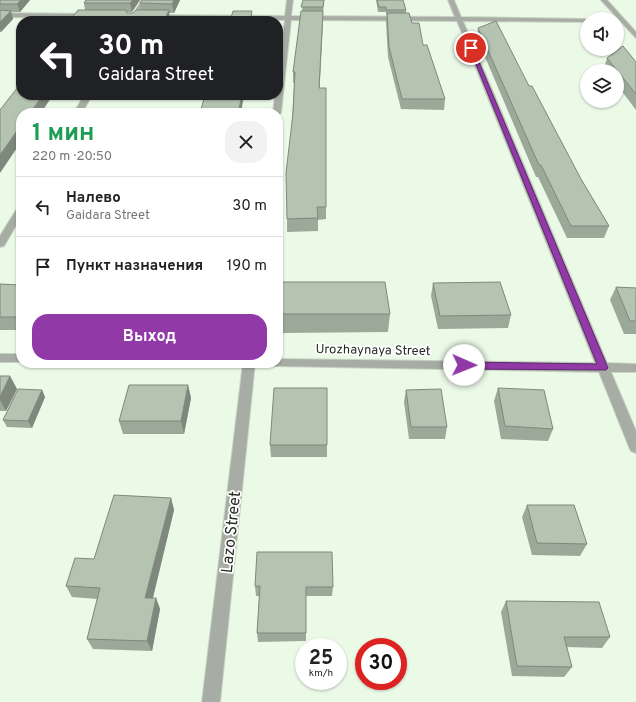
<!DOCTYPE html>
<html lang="ru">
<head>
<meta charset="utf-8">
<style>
  body { margin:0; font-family:Overpass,sans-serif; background:#f2f2f2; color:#222; height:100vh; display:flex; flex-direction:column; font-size:15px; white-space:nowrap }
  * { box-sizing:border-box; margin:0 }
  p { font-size:13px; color:#767676 }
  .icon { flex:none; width:22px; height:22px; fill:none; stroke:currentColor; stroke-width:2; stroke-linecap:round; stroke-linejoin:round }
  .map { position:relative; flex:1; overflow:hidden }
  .panel { position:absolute; left:16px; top:108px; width:267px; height:260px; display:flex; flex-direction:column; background:#fff; border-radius:16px; box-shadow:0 1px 3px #0004 }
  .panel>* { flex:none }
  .hud { position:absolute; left:16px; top:16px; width:267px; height:84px; border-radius:16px; box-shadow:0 1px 3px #0004; background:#202124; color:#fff; overflow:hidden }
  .controls { position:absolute; left:580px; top:12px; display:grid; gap:8px }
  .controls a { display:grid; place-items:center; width:44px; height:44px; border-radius:50%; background:#fff; box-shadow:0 1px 3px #0004; font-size:20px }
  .speed { position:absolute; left:295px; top:638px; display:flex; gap:8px; font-size:20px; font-weight:700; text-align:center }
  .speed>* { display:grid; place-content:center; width:52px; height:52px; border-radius:50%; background:#fff; box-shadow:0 1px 3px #0004; line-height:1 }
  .speed small { font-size:10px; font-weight:400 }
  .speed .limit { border:6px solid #d22; background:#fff; color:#111 }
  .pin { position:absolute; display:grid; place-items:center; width:34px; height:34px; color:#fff; margin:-17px; border:2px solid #fff; border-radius:50%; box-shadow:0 1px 4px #0007 }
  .me { position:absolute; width:44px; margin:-22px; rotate:91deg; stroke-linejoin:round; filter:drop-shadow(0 0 3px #0008) }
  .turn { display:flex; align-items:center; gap:14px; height:84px; padding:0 16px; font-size:18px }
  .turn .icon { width:52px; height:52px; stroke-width:2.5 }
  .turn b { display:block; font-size:28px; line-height:34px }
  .round { display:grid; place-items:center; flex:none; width:42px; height:42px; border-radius:16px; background:#f2f2f2 }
  .overview { display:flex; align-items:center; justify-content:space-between; height:68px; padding:0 16px }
  h1 { font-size:24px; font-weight:700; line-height:30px; color:#1e9e55 }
  .cta { display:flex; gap:8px; margin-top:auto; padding:8px 16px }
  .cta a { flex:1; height:46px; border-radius:16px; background:#913aa7; color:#fff; font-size:16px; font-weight:700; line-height:46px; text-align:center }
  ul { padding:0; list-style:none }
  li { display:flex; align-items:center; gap:12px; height:60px; padding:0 16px; border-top:1px solid #e0e0e0 }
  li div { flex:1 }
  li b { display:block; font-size:15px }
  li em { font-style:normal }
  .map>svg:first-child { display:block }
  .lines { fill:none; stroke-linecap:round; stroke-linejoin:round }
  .street-casing { stroke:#c8d4c4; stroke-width:2 }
  .street { fill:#a7ada5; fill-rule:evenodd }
  .wall { fill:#9ca898 }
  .shaded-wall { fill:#7f887c }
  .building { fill:#b5c3b1; stroke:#7f887c }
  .route { fill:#913aa7; stroke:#5e266d }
  .labels { text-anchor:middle; stroke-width:3.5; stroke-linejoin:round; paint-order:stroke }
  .street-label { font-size:13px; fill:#272c25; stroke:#fff }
  .near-street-label { font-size:16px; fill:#272c25; stroke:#fff }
</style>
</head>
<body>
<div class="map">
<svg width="636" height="702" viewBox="0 0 636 702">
  <rect width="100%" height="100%" fill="#ebf9e7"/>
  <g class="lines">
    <defs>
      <path id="street" d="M142,0H148L135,21H129Z
        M287,0H293L291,16L455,17L448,0H454L461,17L589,19H587V22L463,21L607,363L636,364V372H611L636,431V453L631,451L629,447L599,372L274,366L272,363H278V359L595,363L457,21L291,20L281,113L278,115V113H273L275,95H278V74L285,20L155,19L152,17L155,15L285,16Z
        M601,0H607L636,32V38Z
        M0,13L89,14L92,16L89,18L0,17Z
        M84,95H92L82,113H74Z
        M21,206V217L4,246L0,247V236L18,207Z
        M0,354H21V362H0Z
        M243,363H255L220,702H202Z"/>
    </defs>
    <use href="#street" class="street-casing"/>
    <use href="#street" class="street"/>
  </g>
  <path class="wall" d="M0,0H30L20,12H11L13,19L1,32H0Z
    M86,0H140L132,12H127V13H133L141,10L140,3L142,0H180L174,13H169L170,20L85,10L84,3Z
    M303,0H324L323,15L319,88L326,207V219L318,220V231L287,232V219L294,83H293V72L302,11Z
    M376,0H403L406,10V13L423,45L445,99L444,110L401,109L388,57L386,22L387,15H386V12H378Z
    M478,28L529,86L581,179L609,226L604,238H567L538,177H536L477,38Z
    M607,58L636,62V110L617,85V71H606L604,68Z
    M433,283L511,315L508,328L438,329L431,296Z
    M0,284L21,285V330H0Z
    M616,287L636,288V334H624L610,300Z
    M279,314H390L388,332L280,333Z
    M0,376H10L17,389L6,411H0Z
    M188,385L191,398L184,434H123L119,421Z
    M498,388L553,429L548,441L501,439L494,401Z
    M42,390L45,397L32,428L7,427L3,420Z
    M406,390L447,427L445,439H409L404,402Z
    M270,445H327V457H271Z
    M171,498L174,510L153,598H156L160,609L152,651L93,649L87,639L97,599L72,597L66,586L94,559Z
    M527,505L587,544L580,556L532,555L522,517Z
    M255,586L333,587L332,596H306V641L258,642L257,633L259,596H256Z
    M506,601L610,637L602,648L567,647L572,667L564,677L512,676L501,612Z"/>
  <path class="shaded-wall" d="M21,0H30L20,12L17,4Z
    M133,0H140L132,12L130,3Z
    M174,0H180L174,13L172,4Z
    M169,10L170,20V21H164Z
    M11,11L13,19L1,32L0,29V22Z
    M252,11V21H250Z
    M323,11V21L319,99V88Z
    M43,95H53L41,113H30Z
    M242,95H244L241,113H238Z
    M21,125V142L0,173V155Z
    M10,376L17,389L6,411L0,400V397Z
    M188,385L191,398L184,434L181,421Z
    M42,390L45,397L32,428L28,421Z
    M171,498L174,510L150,609L145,598Z
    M156,598L160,609L152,651L147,641Z"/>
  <path class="building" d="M0,0H21L17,4H0Z
    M86,0H133L130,3H84Z
    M142,0H174L172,4L140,3Z
    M303,0H324L323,7H301Z
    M377,0H403L406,10H386V7H379Z
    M0,10L11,11L0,22Z
    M78,10H126L127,13H133L136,10H169L164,21H69Z
    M233,11H252L250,21H230Z
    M301,11H323L319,88H326V207H317L318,218L287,219L286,173L293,113L295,72H293Z
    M387,13H409L412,23H419L423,45H427L445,99H402L389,47Z
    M496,21L529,86H532L581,179L609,226H571L541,165H539L478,28Z
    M623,46L636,62V94L607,58Z
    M21,83V95H43L30,113H21V125L0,155V110Z
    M205,95H242L238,113H200Z
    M280,282H385L390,314H279Z
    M500,282L511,315L440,316L433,283Z
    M0,284L21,285V317H0Z
    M616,287L636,288V321H630Z
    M0,376H10L0,397Z
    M129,385H188L181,421H119Z
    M274,388H327V445H270Z
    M498,388L544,390L553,429L505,426Z
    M18,389L42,390L28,421L3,420Z
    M441,389L447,427H411L406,390Z
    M114,495L171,498L145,598H156L147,641L87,639L100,588L66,586L75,558L94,559Z
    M527,505H574L587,544L537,543Z
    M257,552H332L333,587H306V633H257L260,586H255Z
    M506,601L599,602L610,637H564L572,667L517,666Z"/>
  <path class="route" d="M469,47L473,48L608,368L606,370L464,369L459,365L464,362L597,364Z"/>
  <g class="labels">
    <g class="street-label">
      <text transform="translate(373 349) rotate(1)" y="5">Urozhaynaya Street</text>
    </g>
    <g class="near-street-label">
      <text transform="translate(230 532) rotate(-84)" y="6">Lazo Street</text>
    </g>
  </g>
</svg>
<div class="controls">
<a><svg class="icon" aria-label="sound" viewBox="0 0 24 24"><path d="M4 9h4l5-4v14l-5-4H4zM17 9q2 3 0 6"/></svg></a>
<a><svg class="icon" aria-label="layers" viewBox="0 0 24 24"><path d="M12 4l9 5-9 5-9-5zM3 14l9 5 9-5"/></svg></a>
</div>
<div class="speed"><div>25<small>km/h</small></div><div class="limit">30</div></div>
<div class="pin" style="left:471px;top:48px;background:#d93025"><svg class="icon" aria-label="arrive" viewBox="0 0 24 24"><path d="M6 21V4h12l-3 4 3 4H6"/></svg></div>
<svg class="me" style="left:464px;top:365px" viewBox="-20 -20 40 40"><circle r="19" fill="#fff"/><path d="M0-13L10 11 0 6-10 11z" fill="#913aa7"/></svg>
<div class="hud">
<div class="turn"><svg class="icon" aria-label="left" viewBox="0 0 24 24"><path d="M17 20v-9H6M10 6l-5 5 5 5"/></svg><div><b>30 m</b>Gaidara Street</div></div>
</div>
<section class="panel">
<div class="overview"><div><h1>1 мин</h1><p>220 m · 20:50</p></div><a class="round"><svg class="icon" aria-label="close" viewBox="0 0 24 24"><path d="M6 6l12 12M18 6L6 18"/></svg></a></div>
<ul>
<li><svg class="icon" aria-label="left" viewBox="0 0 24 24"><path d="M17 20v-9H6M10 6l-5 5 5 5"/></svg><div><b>Налево</b><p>Gaidara Street</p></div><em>30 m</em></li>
<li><svg class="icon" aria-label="arrive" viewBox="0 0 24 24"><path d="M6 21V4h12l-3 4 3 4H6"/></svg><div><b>Пункт назначения</b></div><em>190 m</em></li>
</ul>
<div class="cta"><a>Выход</a></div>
</section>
</div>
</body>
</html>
